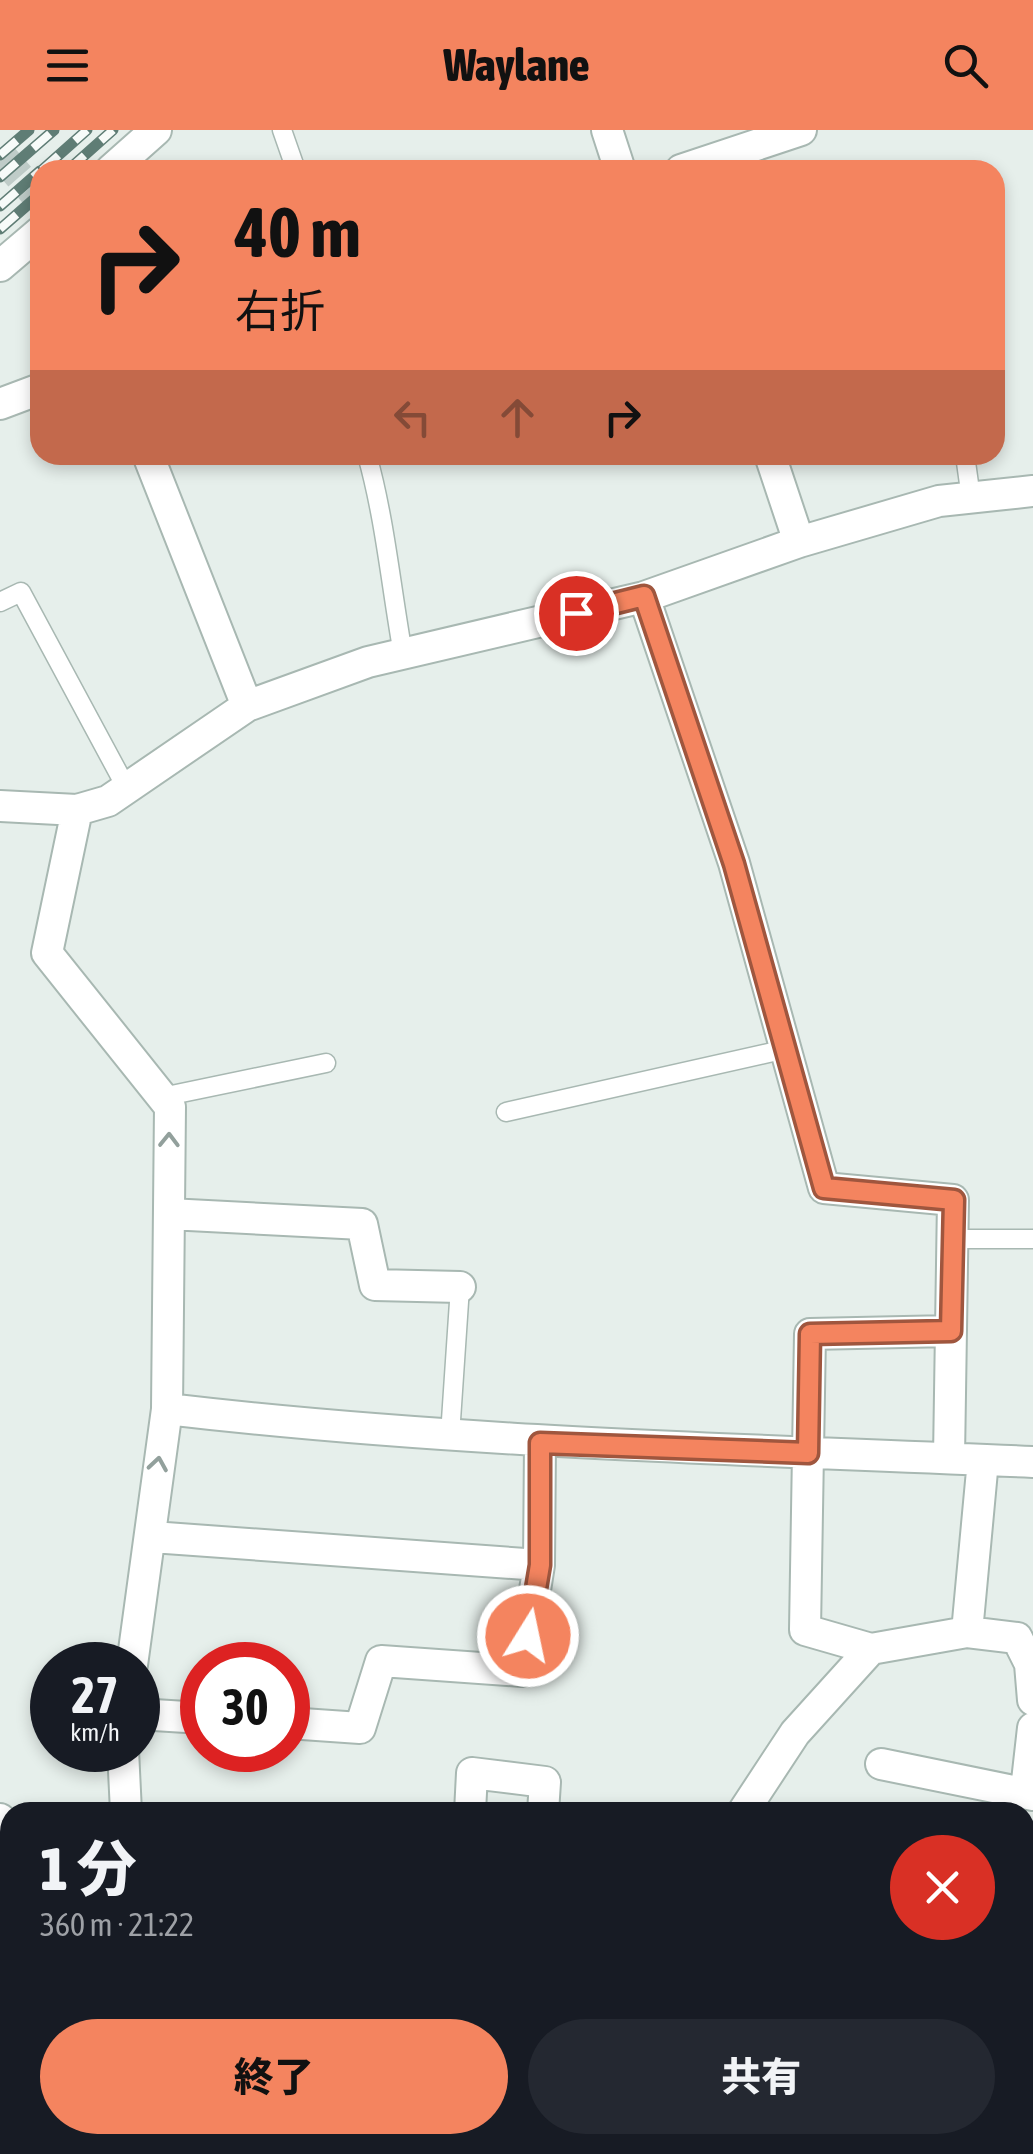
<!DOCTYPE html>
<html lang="ja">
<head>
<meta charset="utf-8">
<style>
  body { margin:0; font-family:"Asap Condensed","Noto Sans JP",sans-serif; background:#242831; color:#f1f3f6; height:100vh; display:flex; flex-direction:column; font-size:38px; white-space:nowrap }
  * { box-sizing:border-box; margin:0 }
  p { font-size:32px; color:#9ea1a6 }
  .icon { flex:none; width:55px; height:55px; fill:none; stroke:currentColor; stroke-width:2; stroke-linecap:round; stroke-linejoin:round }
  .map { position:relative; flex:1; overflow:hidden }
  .panel { position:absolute; left:0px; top:1672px; width:1035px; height:352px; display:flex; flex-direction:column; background:#171b24; border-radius:30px 30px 0 0; box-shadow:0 5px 15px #0003 }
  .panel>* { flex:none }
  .banner { position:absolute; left:30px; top:30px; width:975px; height:305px; border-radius:30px; box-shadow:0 5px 15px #0003; background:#f4845f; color:#111; overflow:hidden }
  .speed { position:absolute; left:30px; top:1512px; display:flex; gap:20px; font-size:50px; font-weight:700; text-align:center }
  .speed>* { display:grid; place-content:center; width:130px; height:130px; border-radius:50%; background:#171b24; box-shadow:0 5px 15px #0003; line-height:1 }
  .speed small { font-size:25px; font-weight:400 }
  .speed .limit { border:15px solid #d22; background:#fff; color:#111 }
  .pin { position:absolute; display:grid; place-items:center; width:85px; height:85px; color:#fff; margin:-42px; border:5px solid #fff; border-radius:50%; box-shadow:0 2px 10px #0007 }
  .me { position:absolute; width:110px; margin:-55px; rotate:10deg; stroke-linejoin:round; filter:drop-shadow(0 0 8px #0008) }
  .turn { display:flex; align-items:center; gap:35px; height:210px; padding:0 40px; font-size:45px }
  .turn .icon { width:130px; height:130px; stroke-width:2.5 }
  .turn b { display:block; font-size:70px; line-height:85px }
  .lanes { display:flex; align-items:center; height:95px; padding:0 40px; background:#0003; justify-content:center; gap:50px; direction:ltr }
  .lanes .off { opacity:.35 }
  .round { display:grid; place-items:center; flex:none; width:105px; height:105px; border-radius:52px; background:#242831 }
  .summary { display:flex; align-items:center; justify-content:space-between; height:170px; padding:0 40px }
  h1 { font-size:60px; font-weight:800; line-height:75px }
  .button { display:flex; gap:20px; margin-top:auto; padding:20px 40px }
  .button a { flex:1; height:115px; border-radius:60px; background:#f4845f; color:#111; font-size:40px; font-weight:800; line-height:115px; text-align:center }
  .button a+a { background:#242831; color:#f1f3f6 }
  header { display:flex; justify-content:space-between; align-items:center; height:130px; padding:0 40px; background:#f4845f; color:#111; font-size:45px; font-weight:800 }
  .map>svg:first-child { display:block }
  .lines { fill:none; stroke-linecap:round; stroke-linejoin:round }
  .tertiary-tunnel { stroke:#bfccc8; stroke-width:30; stroke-dasharray:30 15; stroke-linecap:butt }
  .service-casing { stroke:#a8b8b2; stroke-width:21 }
  .minor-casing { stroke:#a8b8b2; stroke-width:34 }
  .tertiary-casing { stroke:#a8b8b2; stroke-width:34 }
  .trunk-casing { stroke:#c2cac8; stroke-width:34 }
  .service { stroke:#fff; stroke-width:18 }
  .minor { stroke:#fff; stroke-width:30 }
  .tertiary { stroke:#fff; stroke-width:30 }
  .trunk { stroke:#4c8a7c; stroke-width:30 }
  .rail-casing { stroke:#5f7d75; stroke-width:11 }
  .rail { stroke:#f7fbf9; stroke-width:8; stroke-dasharray:22; stroke-linecap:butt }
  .oneway { stroke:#92a09c }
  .route-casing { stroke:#9f563e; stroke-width:25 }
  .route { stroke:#f4845f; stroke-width:18 }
</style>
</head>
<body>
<header><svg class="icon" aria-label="menu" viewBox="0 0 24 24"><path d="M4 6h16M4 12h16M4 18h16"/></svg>Waylane<svg class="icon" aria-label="search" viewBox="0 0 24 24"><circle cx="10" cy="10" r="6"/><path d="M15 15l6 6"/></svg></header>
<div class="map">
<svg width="1033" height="2024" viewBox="0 0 1033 2024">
  <rect width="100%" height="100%" fill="#e6efeb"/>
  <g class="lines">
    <path class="tertiary-tunnel" d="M0,24L40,70"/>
    <defs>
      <path id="service" d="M282,0L296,40
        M367,325C385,389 391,457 403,524
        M965,325L971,368
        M0,472L21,462L127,659
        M162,967L326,933
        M506,982L786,919
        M953,1109H1033
        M450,1305L460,1157"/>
      <path id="minor" d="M607,0L620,40
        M111,40L156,0
        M0,136L40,102
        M148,325L247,576
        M770,325L799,412
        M644,467L734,733L824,1058L953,1070L949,1328
        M0,676L77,680L108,671L247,576L368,532L644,467L799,412L939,371L1033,361
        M77,680L47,823L170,977L167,1279L132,1535
        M169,1084L362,1094L375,1155L460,1157
        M951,1201L810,1204L805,1500L871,1519L967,1502L983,1330
        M167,1279C455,1313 744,1319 1033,1332
        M152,1407L539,1435
        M967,1502L1017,1508L1030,1534L1033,1570
        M138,1584L202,1588
        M288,1593L360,1598L381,1531L522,1541L539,1435L540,1313
        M123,1620L126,1682
        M881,1634L1033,1665
        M1026,1660L1033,1598
        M470,1682L472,1643L545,1652L543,1682
        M743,1682L795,1603L871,1519
        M0,1689L10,1736
        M1025,1826L1033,1829
        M42,2024L43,2015
        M276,2024L277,2015
        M421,2024L422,2015
        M565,2024L566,2015
        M893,2024L895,2015"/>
      <path id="tertiary" d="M681,40L801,0
        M0,274L40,259"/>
      <path id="trunk" d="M0,1859L10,1913
        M24,2015L25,2024"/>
    </defs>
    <use href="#service" class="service-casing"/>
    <use href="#minor" class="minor-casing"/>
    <use href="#tertiary" class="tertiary-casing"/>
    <use href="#trunk" class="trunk-casing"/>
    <use href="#service" class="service"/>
    <use href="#minor" class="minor"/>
    <use href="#tertiary" class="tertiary"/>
    <use href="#trunk" class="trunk"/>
    <defs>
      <path id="rail" d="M0,25L29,0
        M42,40L87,0
        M68,40L113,0
        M0,47L54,0
        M0,76L40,41
        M0,99L40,64"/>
    </defs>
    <use href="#rail" class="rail-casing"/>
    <use href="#rail" class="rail"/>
  </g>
  <defs><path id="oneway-chevron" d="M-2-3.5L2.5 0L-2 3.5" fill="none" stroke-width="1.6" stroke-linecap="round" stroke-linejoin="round" transform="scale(2.5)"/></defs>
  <g class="oneway">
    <use href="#oneway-chevron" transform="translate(169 1010) rotate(-89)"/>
    <use href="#oneway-chevron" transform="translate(158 1334) rotate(-81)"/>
  </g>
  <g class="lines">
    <defs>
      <path id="route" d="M528,1506L540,1435V1313L808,1323L810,1204L951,1201L954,1070L824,1058L734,734L644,466L576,483"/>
    </defs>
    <use href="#route" class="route-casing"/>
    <use href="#route" class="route"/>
  </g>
</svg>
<div class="speed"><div>27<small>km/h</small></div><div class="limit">30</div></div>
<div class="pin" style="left:576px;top:483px;background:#d93025"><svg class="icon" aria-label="arrive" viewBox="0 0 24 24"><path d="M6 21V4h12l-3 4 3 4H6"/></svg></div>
<svg class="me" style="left:528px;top:1506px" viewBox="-20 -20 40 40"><circle r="17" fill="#f4845f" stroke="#fff" stroke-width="3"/><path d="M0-11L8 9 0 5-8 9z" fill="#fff"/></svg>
<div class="banner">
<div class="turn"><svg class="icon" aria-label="right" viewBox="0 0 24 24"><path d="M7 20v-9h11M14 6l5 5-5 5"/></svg><div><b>40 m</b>右折</div></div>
<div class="lanes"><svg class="icon off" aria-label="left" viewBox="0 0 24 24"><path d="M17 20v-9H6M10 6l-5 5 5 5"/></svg><svg class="icon off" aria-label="ahead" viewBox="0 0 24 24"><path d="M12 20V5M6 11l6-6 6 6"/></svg><svg class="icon" aria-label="right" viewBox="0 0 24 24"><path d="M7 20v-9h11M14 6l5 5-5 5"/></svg></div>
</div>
<section class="panel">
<div class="summary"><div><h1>1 分</h1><p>360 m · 21:22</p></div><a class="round" style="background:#d93025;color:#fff"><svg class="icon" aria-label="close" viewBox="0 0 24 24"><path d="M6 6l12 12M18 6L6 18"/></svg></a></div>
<div class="button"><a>終了</a><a>共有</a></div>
</section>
</div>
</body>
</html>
